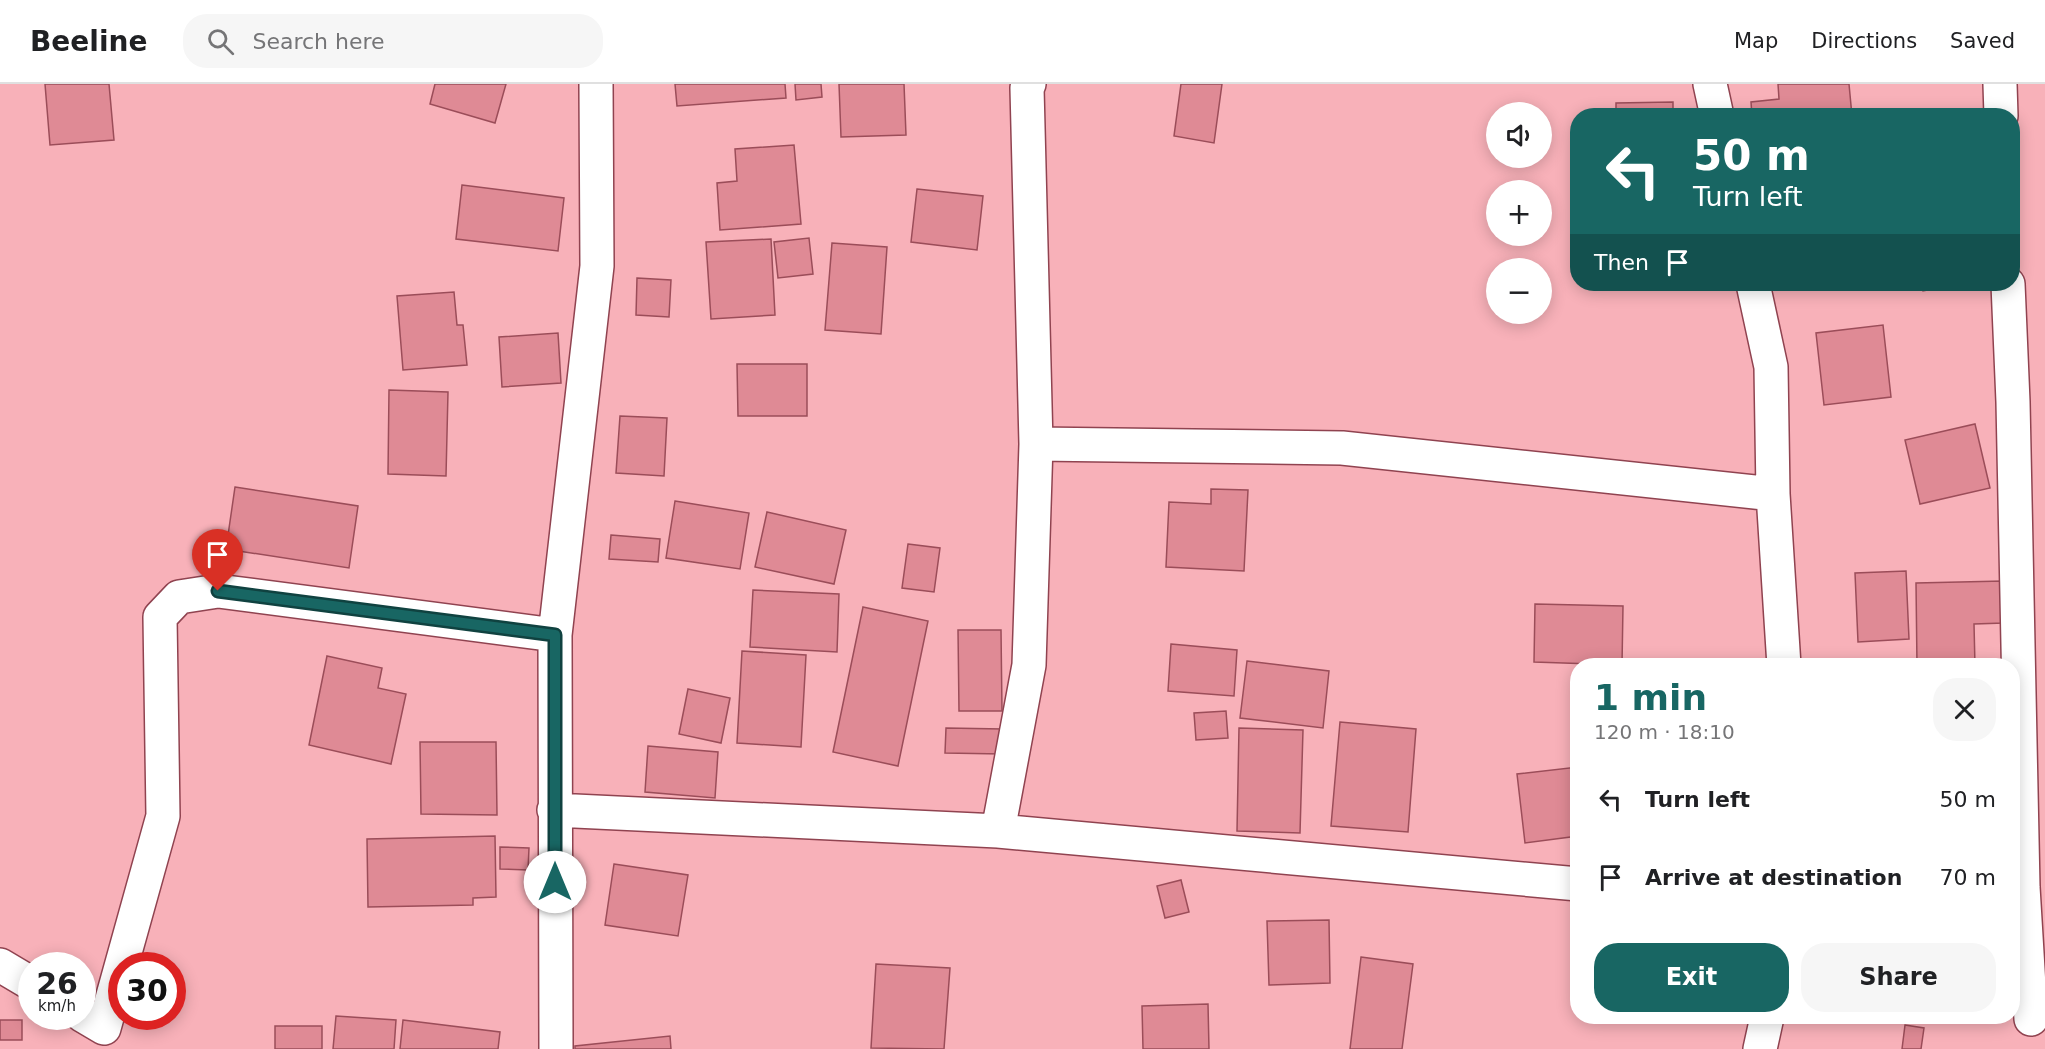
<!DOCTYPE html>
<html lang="en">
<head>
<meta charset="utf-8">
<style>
  body { margin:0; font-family:"DejaVu Sans",sans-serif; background:#f6f6f6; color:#202124; height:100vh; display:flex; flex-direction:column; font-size:22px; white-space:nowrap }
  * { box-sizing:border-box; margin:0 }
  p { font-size:20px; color:#757577 }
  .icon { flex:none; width:33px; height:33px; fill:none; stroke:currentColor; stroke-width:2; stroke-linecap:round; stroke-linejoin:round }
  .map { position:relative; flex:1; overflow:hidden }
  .sheet { position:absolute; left:1570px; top:574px; width:450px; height:366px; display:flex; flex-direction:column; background:#fff; border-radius:24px; box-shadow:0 3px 15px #0003 }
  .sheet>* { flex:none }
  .banner { position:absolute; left:1570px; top:24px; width:450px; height:183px; border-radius:24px; box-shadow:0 3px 15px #0003; background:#186663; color:#fff; overflow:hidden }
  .tools { position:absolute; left:1486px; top:18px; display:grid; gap:12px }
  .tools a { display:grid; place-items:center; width:66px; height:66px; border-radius:50%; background:#fff; box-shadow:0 3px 15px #0003; font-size:30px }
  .speed { position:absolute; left:18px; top:868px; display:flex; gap:12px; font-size:30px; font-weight:700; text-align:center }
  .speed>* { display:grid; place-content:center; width:78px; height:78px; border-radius:50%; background:#fff; box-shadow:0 3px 15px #0003; line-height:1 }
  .speed small { font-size:15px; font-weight:400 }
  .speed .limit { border:9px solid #d22; background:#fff; color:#111 }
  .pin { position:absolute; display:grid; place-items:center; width:51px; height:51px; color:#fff; margin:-62px -26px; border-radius:50% 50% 50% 0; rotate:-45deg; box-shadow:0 0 6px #0007 }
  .pin .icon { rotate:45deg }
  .me { position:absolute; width:66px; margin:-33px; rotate:0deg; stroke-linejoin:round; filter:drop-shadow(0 0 4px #0008) }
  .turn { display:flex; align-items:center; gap:21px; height:126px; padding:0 24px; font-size:27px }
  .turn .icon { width:78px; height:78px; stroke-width:2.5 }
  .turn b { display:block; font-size:42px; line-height:51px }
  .then { display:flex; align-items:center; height:57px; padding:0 24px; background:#0003; gap:12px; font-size:22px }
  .round { display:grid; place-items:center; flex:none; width:63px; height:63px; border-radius:24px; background:#f6f6f6 }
  .overview { display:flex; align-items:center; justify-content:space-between; height:102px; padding:0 24px }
  h1 { font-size:36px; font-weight:700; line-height:45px; color:#186663 }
  .primary-button { display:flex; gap:12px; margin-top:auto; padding:12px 24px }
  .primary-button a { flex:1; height:69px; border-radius:24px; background:#186663; color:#fff; font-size:24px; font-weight:700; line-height:69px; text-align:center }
  .primary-button a+a { background:#f6f6f6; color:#202124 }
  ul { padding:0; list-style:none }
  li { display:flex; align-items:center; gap:18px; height:78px; padding:0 24px }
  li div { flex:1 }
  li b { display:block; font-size:22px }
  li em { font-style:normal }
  header { display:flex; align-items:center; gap:36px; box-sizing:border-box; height:84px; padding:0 30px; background:#fff; border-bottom:2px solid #e0e0e0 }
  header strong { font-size:28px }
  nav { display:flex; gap:33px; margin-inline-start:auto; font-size:21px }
  .search { width:420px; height:54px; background:#f6f6f6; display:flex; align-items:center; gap:15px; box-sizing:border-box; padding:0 21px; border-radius:24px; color:#757577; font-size:22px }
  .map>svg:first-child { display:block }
  .building { fill:#df8a95; stroke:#9b4d59; stroke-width:1.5 }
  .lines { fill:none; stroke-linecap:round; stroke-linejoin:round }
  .minor-casing { stroke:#904350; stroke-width:36 }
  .minor { stroke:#fff; stroke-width:33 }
  .route-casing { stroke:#104240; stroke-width:15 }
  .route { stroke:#186663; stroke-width:10 }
</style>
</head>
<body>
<header>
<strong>Beeline</strong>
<div class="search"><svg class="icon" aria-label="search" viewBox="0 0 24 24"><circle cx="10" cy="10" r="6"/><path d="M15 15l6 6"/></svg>Search here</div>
<nav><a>Map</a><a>Directions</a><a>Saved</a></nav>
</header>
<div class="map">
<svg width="2045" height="965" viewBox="0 0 2045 965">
  <rect width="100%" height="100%" fill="#f8b1b9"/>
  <path class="building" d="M45,0H109L114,56L50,61Z
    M435,0H506L495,39L430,20Z
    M675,0H785L786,14L677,22Z
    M795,0H821L822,13L796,16Z
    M839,0H904L906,51L841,53Z
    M1181,0H1222L1214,59L1174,52Z
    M1778,0H1849L1852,32H1752L1751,18L1779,15Z
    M1673,18V32H1616V19Z
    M794,61L801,140L720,146L717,99L737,97L735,65Z
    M462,101L564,114L558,167L456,155Z
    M917,105L983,112L977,166L911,158Z
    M809,154L813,190L778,194L774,158Z
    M771,155L775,231L711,235L706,158Z
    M832,159L887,163L881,250L825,246Z
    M637,194L671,196L669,233L636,231Z
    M1921,200H1959L1923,207Z
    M454,208L457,241H463L467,281L403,286L397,212Z
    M1883,241L1891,313L1824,321L1816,249Z
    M558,249L561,299L502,303L499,253Z
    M737,280H807V332H738Z
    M389,306L448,308L446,392L388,390Z
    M620,332L667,334L664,392L616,389Z
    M1975,340L1990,404L1920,420L1905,356Z
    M235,403L358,422L349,484L226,465Z
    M1211,405L1248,406L1244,487L1166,483L1169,418L1211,420Z
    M675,417L749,429L740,485L666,474Z
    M767,428L846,446L834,500L755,483Z
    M611,451L660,455L658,478L609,475Z
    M908,460L940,464L934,508L902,504Z
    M1906,487L1909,555L1858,558L1855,489Z
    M2003,497L2004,539L1974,540L1975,582H1917L1916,499Z
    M753,506L839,510L837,568L750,563Z
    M1535,520L1623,522L1622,581L1534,578Z
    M863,523L928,537L898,682L833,668Z
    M958,546H1001L1002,627H959Z
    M1171,560L1237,566L1234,612L1168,607Z
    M742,567L806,571L801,663L737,659Z
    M327,572L382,584L378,604L406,610L391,680L309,661Z
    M1247,577L1329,587L1323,644L1240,634Z
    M688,605L730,614L721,659L679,650Z
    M1226,627L1228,654L1196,656L1194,629Z
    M1340,638L1416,645L1408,748L1331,742Z
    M946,644L1003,645L1002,670L945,669Z
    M1239,644L1303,646L1300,749L1237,747Z
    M420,658H496L497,731L421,730Z
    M648,662L718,668L715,714L645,708Z
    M1578,683V752L1525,759L1517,690Z
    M495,752L496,813L473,814V821L368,823L367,755Z
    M500,763L529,764L528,786L500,785Z
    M614,780L688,791L678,852L605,841Z
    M1181,796L1189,828L1165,834L1157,802Z
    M1329,836L1330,899L1269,901L1267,837Z
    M1361,873L1413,880L1402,965H1350Z
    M876,880L950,884L944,965L871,964Z
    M1208,920L1209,965H1143L1142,922Z
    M336,932L396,936L394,965H333Z
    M0,936H22V956H0Z
    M403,936L500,948L498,965H400Z
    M1905,941L1924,944L1921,965H1902Z
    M275,942H322V965H275Z
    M670,952L671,965H575V962Z"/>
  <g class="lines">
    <defs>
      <path id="minor" d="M1710,0L1717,32
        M2000,0L2001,32
        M1753,200L1771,283L1773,410L1784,582
        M2008,200L2013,318L2023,803L2031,935
        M1036,360L1342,364L1773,410
        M554,726L998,747L1578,800
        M998,747L1029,581L1036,360L1027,4L1029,0
        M0,881L32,900
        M82,931L104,944L163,732L160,533L179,513L218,507L555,551
        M556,965L555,551L597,182L596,0
        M1760,965L1767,933"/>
    </defs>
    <use href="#minor" class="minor-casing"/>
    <use href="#minor" class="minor"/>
  </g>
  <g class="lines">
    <defs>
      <path id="route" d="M218,507L555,551V798"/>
    </defs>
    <use href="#route" class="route-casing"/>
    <use href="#route" class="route"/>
  </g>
</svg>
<div class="tools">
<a><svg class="icon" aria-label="sound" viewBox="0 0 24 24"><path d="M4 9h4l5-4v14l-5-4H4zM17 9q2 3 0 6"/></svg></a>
<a>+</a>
<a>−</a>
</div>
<div class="speed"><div>26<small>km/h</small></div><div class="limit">30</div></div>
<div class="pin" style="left:218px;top:507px;background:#d93025"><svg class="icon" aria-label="arrive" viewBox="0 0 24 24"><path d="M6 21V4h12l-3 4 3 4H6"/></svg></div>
<svg class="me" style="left:555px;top:798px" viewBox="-20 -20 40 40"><circle r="19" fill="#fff"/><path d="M0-13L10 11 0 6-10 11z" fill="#186663"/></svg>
<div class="banner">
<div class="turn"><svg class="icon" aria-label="left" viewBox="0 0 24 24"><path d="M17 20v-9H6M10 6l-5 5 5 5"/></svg><div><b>50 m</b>Turn left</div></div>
<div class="then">Then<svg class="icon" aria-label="arrive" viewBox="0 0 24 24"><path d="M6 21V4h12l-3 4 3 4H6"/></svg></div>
</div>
<section class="sheet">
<div class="overview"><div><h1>1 min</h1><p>120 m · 18:10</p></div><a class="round"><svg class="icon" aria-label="close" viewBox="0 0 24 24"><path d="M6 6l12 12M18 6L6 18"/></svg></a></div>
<ul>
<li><svg class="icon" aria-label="left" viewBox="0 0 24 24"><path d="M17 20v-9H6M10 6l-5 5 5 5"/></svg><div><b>Turn left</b></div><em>50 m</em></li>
<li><svg class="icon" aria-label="arrive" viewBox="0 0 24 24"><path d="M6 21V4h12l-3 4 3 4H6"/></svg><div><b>Arrive at destination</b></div><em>70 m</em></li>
</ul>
<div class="primary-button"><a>Exit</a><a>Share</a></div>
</section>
</div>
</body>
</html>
